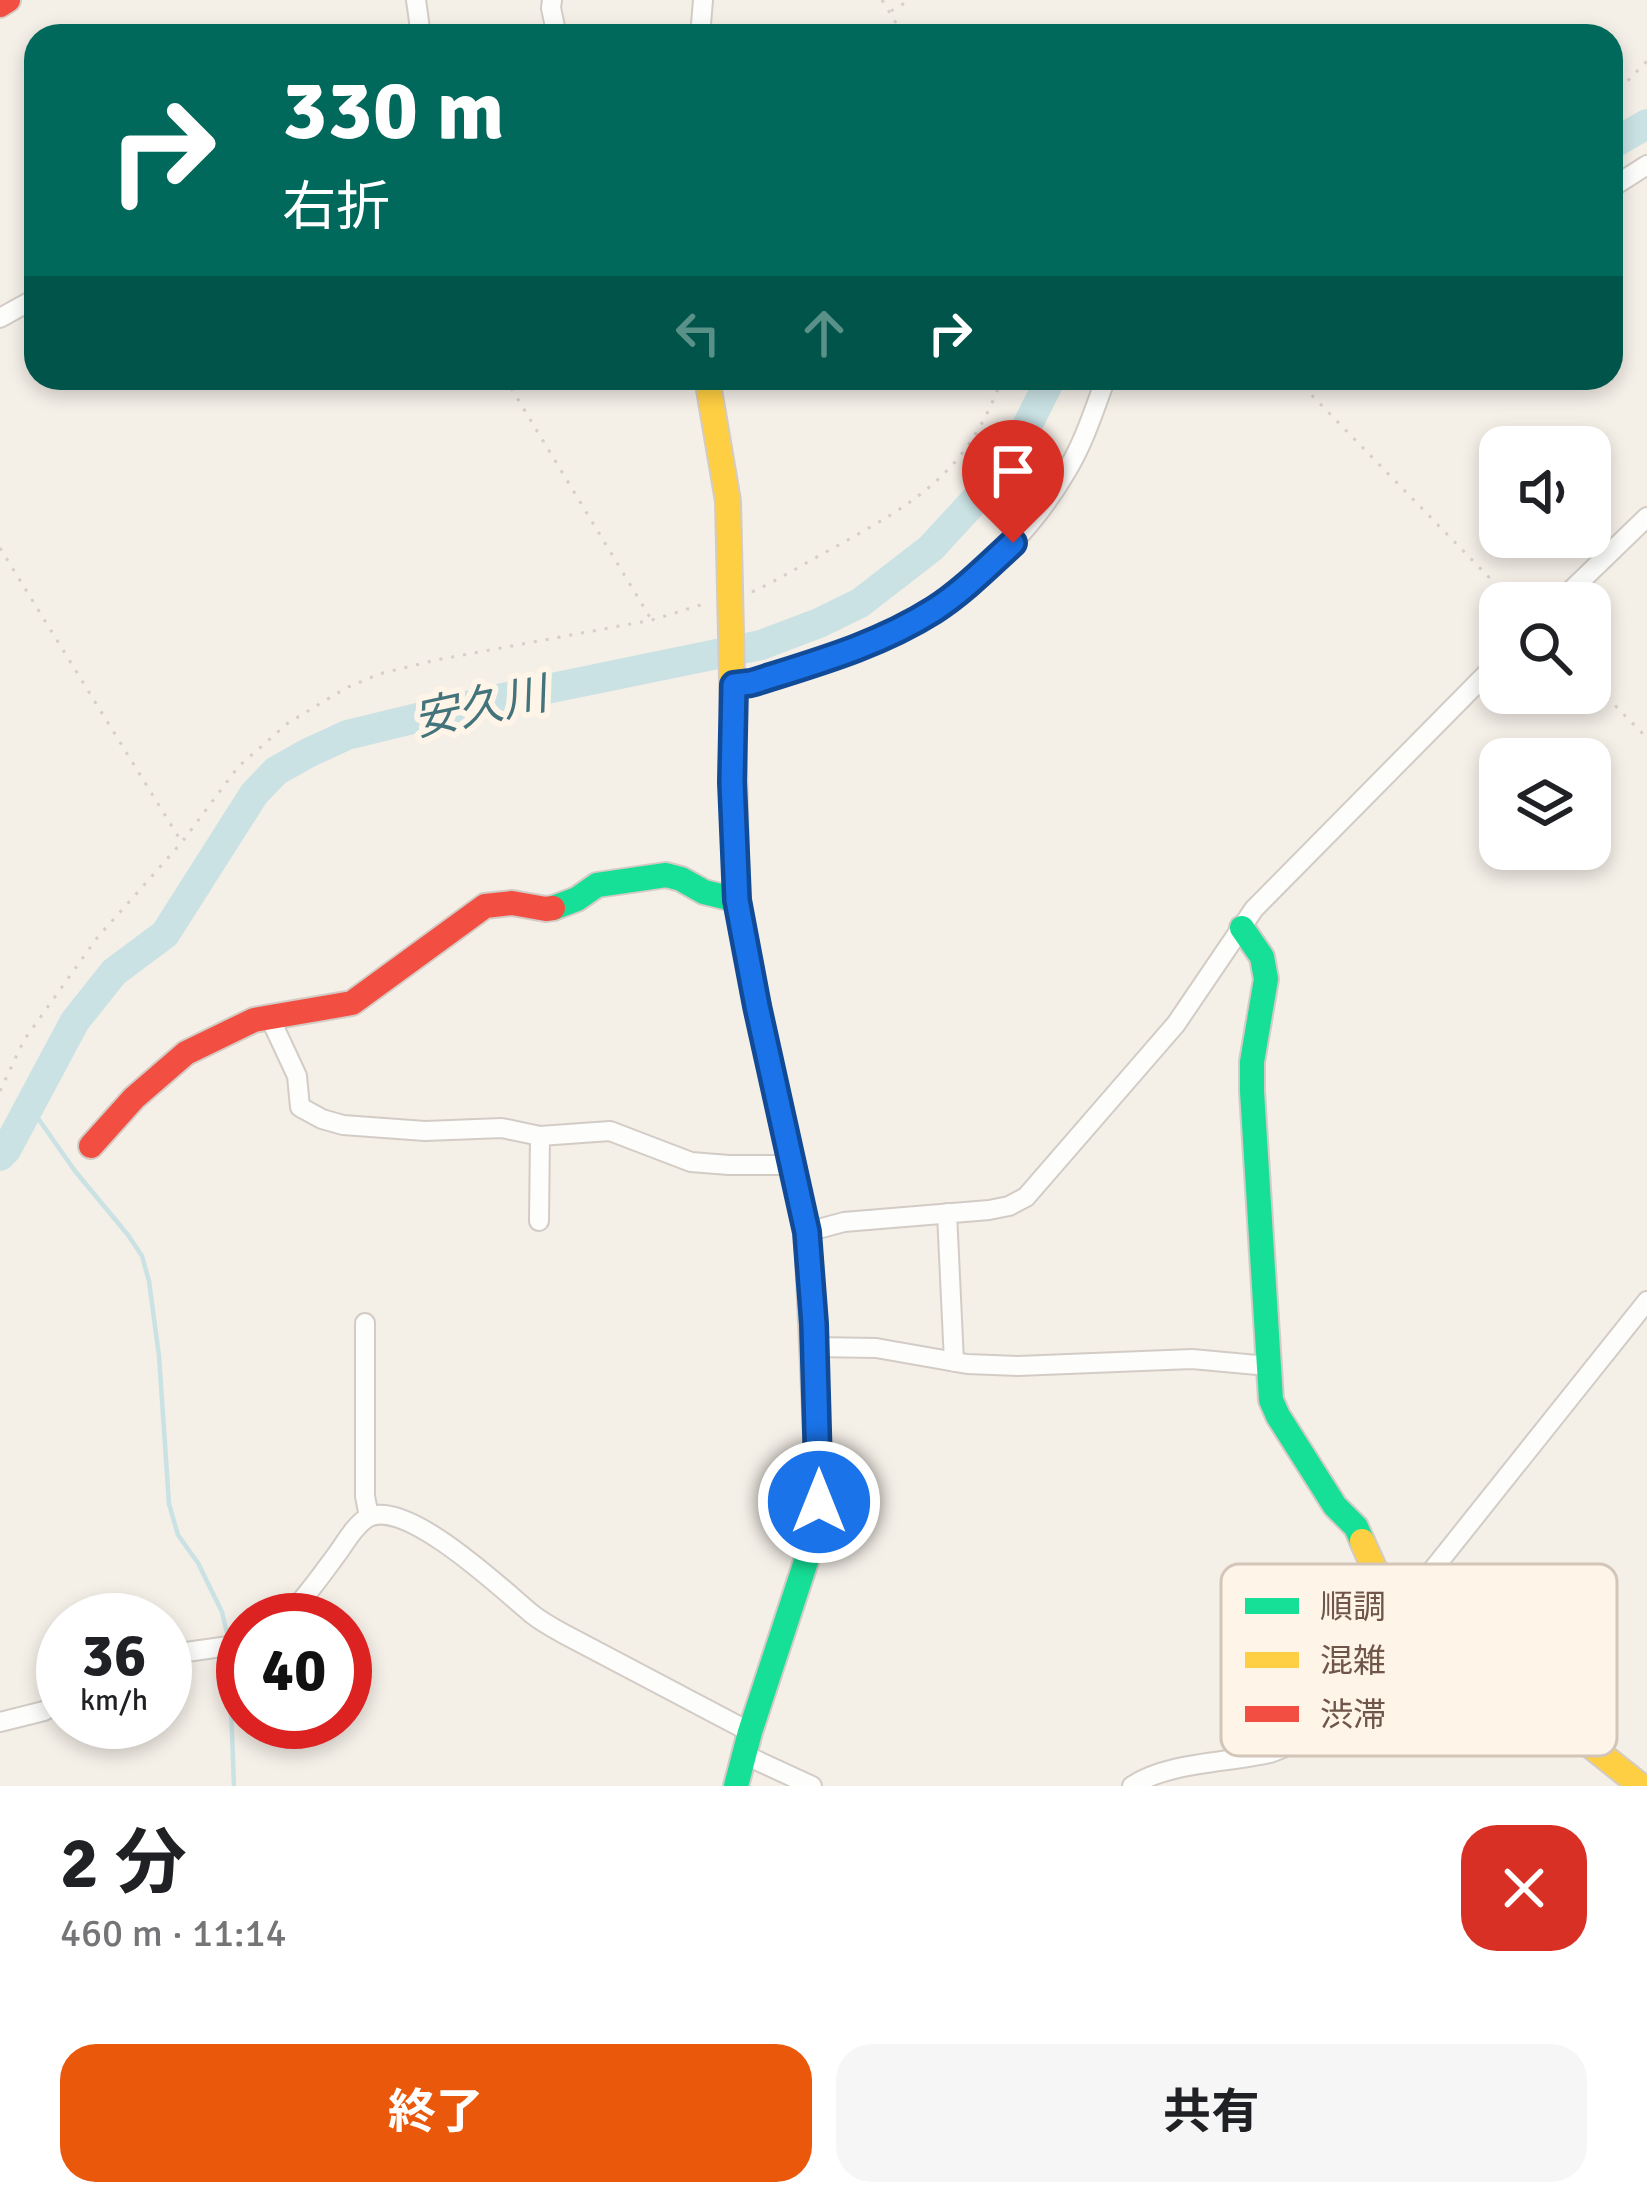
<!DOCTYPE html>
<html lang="ja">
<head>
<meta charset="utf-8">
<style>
  body { margin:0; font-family:Signika,"Noto Sans JP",sans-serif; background:#f6f6f6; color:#202124; height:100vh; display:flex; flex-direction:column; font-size:45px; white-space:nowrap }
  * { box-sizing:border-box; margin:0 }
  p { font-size:39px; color:#757577 }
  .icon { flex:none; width:66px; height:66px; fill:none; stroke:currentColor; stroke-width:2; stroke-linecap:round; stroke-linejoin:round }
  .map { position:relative; height:1786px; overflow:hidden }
  .side { display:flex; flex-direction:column; background:#fff; flex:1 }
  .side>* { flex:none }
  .guide { position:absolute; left:24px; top:24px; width:1599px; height:366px; border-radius:36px; box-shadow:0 6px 18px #0003; background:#00695c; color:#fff; overflow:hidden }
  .buttons { position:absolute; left:1479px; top:426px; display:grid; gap:24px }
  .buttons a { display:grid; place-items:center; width:132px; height:132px; border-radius:24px; background:#fff; box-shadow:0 6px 18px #0003; font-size:60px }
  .speed { position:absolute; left:36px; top:1593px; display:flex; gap:24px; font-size:60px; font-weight:700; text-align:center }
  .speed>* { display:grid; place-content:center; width:156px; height:156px; border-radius:50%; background:#fff; box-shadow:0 6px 18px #0003; line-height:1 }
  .speed small { font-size:30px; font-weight:400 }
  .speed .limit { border:18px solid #d22; background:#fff; color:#111 }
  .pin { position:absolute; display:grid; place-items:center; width:102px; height:102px; color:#fff; margin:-123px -51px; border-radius:50% 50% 50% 0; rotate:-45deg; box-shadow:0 0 12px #0007 }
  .pin .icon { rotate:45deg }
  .me { position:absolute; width:132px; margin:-66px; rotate:0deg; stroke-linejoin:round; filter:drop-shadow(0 0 9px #0008) }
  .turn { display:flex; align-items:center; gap:42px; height:252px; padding:0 60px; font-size:54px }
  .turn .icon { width:156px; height:156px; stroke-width:2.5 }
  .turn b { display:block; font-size:84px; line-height:102px }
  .lanes { display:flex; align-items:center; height:114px; padding:0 60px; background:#0003; justify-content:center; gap:60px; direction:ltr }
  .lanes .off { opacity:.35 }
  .round { display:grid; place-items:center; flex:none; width:126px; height:126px; border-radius:36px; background:#f6f6f6 }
  .summary { display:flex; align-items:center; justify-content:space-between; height:204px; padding:0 60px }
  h1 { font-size:72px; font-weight:700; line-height:90px }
  .cta { display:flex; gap:24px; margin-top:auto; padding:24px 60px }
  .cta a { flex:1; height:138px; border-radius:36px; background:#ea580c; color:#fff; font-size:48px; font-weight:700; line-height:138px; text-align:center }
  .cta a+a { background:#f6f6f6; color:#202124 }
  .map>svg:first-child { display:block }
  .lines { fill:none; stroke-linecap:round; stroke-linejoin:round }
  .stream { stroke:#cae2e4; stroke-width:4.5 }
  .river { stroke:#cae2e4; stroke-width:30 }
  .street-casing { stroke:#d3ccc6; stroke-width:22 }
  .fast-casing { stroke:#d3cbc4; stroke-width:28 }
  .slow-casing { stroke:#d3cbc4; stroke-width:28 }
  .jam-casing { stroke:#d3cbc4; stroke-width:28 }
  .path { stroke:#d6ceca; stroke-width:3; stroke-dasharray:3 9; stroke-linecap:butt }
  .street { stroke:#fdfdfb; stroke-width:18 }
  .fast { stroke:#16e098; stroke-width:24 }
  .slow { stroke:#ffcf43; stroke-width:24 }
  .jam { stroke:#f24e42; stroke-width:24 }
  .route-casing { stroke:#114b97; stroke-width:30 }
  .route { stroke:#1a73e8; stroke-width:21 }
  .labels { text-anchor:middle; stroke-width:12; stroke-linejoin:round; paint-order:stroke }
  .water-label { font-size:45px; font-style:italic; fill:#43737b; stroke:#fef4e7 }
  .key { fill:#fef4e7; stroke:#d3c5b8; stroke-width:3 }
  .key-label { font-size:33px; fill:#70564a }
</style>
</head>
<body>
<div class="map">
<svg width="1647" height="1786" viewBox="0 0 1647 1786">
  <rect width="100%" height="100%" fill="#f4efe7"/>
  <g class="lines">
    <path class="stream" d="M28,1104L75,1171L128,1235L142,1256L149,1281L159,1356L169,1504L178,1535L198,1563L222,1612L229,1642
      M229,1654L234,1786"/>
    <path class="river" d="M1611,145L1647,124
      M0,1156L6,1150L75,1021L114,972L165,934L254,794L276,771L308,753L347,735L479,703L761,645L819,623L860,603L931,548L978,497L1027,426L1051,378"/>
    <defs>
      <path id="street" d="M416,0L421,36
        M552,0L551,8L557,36
        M700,36L703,0
        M1611,188L1647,165
        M0,318L36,298
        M1558,603L1647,517
        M733,685L751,683C786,672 823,663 857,649C942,614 1019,552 1066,472C1084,443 1094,410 1106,378
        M269,1016L297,1076L300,1107L322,1119L343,1125L425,1131L502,1128L540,1136L610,1131L691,1162L729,1165H791
        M947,1213L954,1362
        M539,1221L540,1136
        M807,1232L844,1222L989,1210L1009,1206L1026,1197L1176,1024L1254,909L1500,660
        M365,1323V1496L369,1517
        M815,1347L876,1348L967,1364L1018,1366L1192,1359L1268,1366
        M284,1620C304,1600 320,1577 337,1554C346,1542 354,1526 367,1518C405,1496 504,1591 532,1614C542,1622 553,1628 564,1634L750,1732
        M165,1655L243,1644
        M0,1722L44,1711L63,1700
        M745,1755L812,1786
        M1132,1786C1168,1762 1228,1763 1270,1753L1283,1748L1300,1736L1647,1301"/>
      <path id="fast" d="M553,908L577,899L597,885L666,875L681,879L704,892L737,900
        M1242,928L1262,957L1266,979L1252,1062V1091L1271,1400L1278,1416L1335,1506L1356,1527L1362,1541
        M736,1786L750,1732L814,1537L819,1502L807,1232L765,1045"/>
      <path id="slow" d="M707,378L728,501L737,900L765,1045
        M1362,1541L1375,1570L1408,1600L1641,1786"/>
      <path id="jam" d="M0,5L8,0
        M91,1146L134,1098L186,1053L254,1020L352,1003L485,906L512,903L546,909L553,908"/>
    </defs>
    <use href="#street" class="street-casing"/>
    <use href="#fast" class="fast-casing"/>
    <use href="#slow" class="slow-casing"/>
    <use href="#jam" class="jam-casing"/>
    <path class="path" d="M882,0L904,36
      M891,11L910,0
      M1611,98L1647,61
      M505,378L651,619
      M1295,378L1514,603
      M0,548L181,841
      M752,592C780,579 807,562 835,547C918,501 968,472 1002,378
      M1590,680L1647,738
      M0,1091L24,1040L97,938L182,842L238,767L288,723L346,688L379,674L436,660L652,620L707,603"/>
    <use href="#street" class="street"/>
    <use href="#fast" class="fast"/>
    <use href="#slow" class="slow"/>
    <use href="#jam" class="jam"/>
  </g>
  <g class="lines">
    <defs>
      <path id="route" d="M819,1502L814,1324L807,1232L757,1006L737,900L732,782L734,685L751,683C814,663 877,646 934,610C962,592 988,566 1013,543"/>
    </defs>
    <use href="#route" class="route-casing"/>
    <use href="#route" class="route"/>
  </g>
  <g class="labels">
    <g class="water-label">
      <text transform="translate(480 706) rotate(-12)" y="16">安久川</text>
    </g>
  </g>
  <rect x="1221" y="1564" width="396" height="192" rx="18" class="key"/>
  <rect x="1245" y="1598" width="54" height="16" fill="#16e098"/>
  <rect x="1245" y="1652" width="54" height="16" fill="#ffcf43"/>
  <rect x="1245" y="1706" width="54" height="16" fill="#f24e42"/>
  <g class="key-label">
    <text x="1320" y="1618">順調</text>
    <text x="1320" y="1672">混雑</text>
    <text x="1320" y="1726">渋滞</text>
  </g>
</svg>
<div class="buttons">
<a><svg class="icon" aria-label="sound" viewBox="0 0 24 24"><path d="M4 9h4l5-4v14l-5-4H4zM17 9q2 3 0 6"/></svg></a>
<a><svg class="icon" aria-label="search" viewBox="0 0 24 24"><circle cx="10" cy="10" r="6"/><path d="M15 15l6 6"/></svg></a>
<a><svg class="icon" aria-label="layers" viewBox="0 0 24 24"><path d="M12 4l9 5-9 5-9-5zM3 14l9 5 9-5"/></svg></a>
</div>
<div class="speed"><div>36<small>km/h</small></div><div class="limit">40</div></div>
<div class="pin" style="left:1013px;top:543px;background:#d93025"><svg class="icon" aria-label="arrive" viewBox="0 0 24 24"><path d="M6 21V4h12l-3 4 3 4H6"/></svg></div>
<svg class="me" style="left:819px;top:1502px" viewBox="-20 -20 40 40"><circle r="17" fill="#1a73e8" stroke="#fff" stroke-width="3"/><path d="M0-11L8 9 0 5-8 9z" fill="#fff"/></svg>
<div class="guide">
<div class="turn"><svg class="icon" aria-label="right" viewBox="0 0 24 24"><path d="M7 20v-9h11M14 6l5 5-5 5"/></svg><div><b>330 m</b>右折</div></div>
<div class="lanes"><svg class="icon off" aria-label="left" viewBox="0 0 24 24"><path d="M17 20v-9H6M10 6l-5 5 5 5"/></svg><svg class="icon off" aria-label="ahead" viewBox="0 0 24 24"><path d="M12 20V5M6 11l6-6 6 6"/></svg><svg class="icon" aria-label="right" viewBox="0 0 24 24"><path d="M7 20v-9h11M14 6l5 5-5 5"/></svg></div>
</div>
</div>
<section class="side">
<div class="summary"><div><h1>2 分</h1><p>460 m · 11:14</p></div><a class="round" style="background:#d93025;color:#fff"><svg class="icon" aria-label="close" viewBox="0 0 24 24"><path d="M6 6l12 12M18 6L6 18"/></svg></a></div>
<div class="cta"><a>終了</a><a>共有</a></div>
</section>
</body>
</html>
